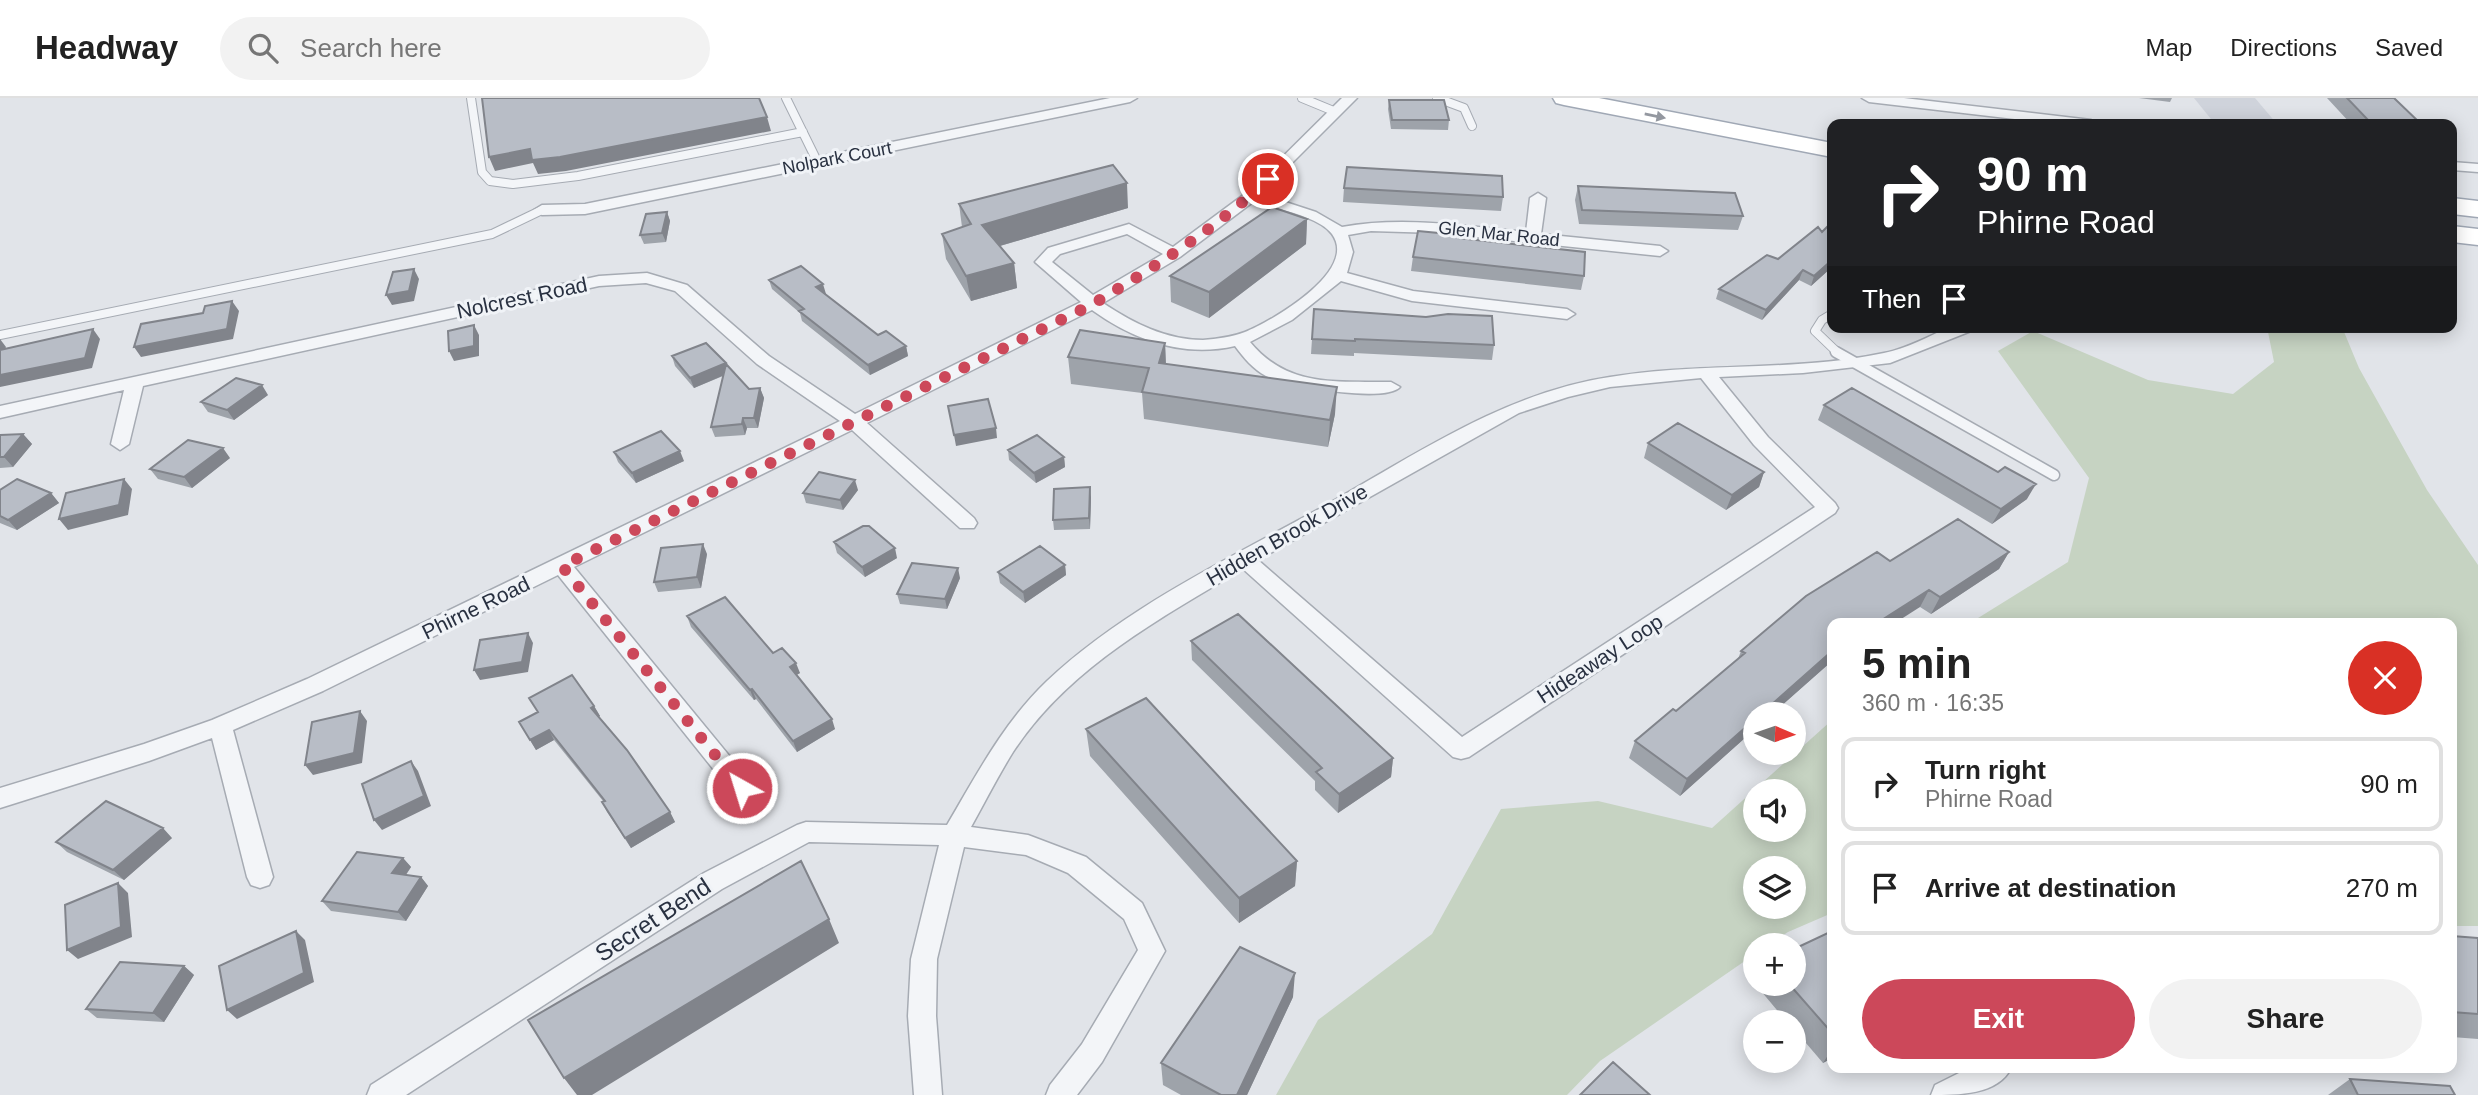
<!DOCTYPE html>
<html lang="en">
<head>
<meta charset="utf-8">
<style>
  body { margin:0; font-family:Helvetica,sans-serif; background:#f2f2f2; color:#222; height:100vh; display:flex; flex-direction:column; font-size:26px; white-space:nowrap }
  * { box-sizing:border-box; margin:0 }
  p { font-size:23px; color:#767676 }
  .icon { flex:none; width:38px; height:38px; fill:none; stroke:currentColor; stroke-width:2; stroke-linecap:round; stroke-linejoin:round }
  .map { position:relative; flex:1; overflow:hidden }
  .drawer { position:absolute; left:1827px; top:520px; width:630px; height:455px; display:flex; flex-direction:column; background:#fff; border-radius:14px; box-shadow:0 4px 18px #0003 }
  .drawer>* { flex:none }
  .top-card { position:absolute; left:1827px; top:21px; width:630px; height:214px; border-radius:14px; box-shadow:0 4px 18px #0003; background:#202124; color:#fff; overflow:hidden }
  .needle { width:46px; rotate:92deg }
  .buttons { position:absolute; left:1743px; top:604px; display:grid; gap:14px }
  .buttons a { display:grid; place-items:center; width:63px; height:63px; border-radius:50%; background:#fff; box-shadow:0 4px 18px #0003; font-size:35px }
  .pin { position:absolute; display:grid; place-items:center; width:60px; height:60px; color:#fff; margin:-30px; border:4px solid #fff; border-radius:50%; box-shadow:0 2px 7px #0007 }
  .me { position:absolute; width:77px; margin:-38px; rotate:321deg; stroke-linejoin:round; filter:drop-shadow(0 0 5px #0008) }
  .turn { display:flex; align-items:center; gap:24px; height:147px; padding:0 35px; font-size:32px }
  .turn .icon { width:91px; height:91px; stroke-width:2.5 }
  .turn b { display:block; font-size:49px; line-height:60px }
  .then { display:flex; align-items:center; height:66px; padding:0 35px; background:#0003; gap:14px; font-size:26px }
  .round { display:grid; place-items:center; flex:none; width:74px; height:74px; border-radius:37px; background:#f2f2f2 }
  .head { display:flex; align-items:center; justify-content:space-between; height:119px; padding:0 35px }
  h1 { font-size:42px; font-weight:800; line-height:52px }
  .primary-button { display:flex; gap:14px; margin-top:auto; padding:14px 35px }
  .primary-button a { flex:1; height:80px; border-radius:42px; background:#cc485a; color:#fff; font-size:28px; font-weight:800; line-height:80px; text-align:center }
  .primary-button a+a { background:#f2f2f2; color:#222 }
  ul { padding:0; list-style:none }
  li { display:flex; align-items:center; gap:21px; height:94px; margin:0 14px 10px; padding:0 21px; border:4px solid #e0e0e0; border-radius:14px }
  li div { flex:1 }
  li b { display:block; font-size:26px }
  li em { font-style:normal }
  header { display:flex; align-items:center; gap:42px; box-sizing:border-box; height:98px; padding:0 35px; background:#fff; border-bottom:2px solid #e0e0e0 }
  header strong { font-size:33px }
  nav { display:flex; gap:38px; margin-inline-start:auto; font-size:24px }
  .search { width:490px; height:63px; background:#f2f2f2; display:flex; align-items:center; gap:18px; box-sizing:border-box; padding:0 24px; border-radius:38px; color:#767676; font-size:26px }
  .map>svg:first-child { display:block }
  .built { fill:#cfd3db }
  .green { fill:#c6d3c2; fill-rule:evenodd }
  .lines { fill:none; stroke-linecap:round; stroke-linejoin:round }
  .service-far1-casing { stroke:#a6abb3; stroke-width:10 }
  .service-casing { stroke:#a6abb3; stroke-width:13 }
  .minor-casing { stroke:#a6abb3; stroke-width:3 }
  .primary-casing { stroke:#a0a8b5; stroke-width:3 }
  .service-far1 { stroke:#f3f5f8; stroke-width:8 }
  .service { stroke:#f3f5f8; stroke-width:10 }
  .minor { fill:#f3f5f8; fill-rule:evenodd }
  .primary { fill:#fff; fill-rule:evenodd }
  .wall { fill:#9ea3aa }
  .shaded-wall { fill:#81848b }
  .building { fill:#b8bdc6; stroke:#81848b; stroke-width:2 }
  .oneway { fill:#9498a0 }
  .route { stroke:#cc485a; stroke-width:12; stroke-dasharray:0 21.6 }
  .labels { text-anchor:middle; stroke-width:6; stroke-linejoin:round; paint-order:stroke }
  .far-street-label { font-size:18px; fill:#293141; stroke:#f0f3f7 }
  .street-label { font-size:21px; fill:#293141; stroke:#f0f3f7 }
  .near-street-label { font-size:24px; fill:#293141; stroke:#f0f3f7 }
</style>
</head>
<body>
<header>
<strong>Headway</strong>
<div class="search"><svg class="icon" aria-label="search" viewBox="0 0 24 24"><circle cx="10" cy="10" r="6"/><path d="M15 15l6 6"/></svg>Search here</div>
<nav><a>Map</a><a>Directions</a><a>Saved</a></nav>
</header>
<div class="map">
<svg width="2478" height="997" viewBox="0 0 2478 997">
  <rect width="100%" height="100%" fill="#e1e4e9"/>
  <path class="built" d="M2194,0H2255L2277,26H2215Z"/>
  <path class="green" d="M2267,229H2342L2359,270L2427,392L2478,467V828H2452V525H1970L2068,464L2089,380L1998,253L2033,233L2148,282L2233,296L2274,264Z
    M1832,622V815L1788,834L1768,847H1755V856L1600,963L1567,997H1276L1318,922L1432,836L1501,711L1598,703L1712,730ZM1755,693H1794V732H1755ZM1755,770H1794V808H1755Z"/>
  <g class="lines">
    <defs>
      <path id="service-far1" d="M471,0L482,74L490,83L513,86L578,78L803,34
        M786,0L817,63
        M1302,0L1336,14
        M1437,0L1464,10L1472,28
        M1832,216L1822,222L1815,233L1838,255
        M0,237L492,136L542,112"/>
      <path id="service" d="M1836,254L2054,377"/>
      <path id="minor" d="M1110,0H1137L1130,4L585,116L542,117L534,112L542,107L585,106Z
        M1342,0H1357L1261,96L1316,114L1342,129C1403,118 1465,128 1526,134L1530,100L1538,95L1546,100L1541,136L1660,148L1668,153L1660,158L1437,135L1371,133L1348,137L1353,154L1347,175L1413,193L1567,211L1575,216L1567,221L1412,203L1341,183L1292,222L1250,244C1288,290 1336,283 1391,284L1400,289C1386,305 1286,289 1266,278C1253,271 1244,260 1235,248C1183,260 1134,242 1092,212L867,325L974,420L977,425L974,430H960L852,332L574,469L750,683L754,690L750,697L742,700L734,697L558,477L323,593L233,632L273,779L269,787L260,790L251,787L247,779L212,640L149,663L0,710V690L144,646L212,622L307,581L840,323L757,266L675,193L646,185L599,188L143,288L129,346L120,352L111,346L124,292L0,320V308L599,178L647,175L687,187L769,258L855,316L1081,204L1035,164L1048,150L1129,126L1173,149L1246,95ZM1253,104C1274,110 1319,118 1332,136C1359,173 1272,223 1245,234C1232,239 1217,241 1203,242C1166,242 1133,225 1103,205L1180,159ZM1127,136L1163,156L1093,197L1052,164L1060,156Z
        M1862,0H1904L2091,22L2098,26H2058L1869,4Z
        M2452,64L2478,66V74L2452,72Z
        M1950,229H1973L1971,233L1890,265L1803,275L1719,279L1768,339L1835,405L1838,410L1835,415L1469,659L1461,661L1453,659L1243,471C1159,521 1068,570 1013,654C998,678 985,704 971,729L1028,737L1086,759L1142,805L1165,853L1102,964L1077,997H1046L1050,987L1082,946L1138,852L1124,821L1068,775L1026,757L964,749L937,861L936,918L942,997H914L908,918L911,861L939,747L809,744L722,791L406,997H367L371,987L704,775L797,727L806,724L947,727C977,676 1004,624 1047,583C1125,510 1226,462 1319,411C1412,359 1503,295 1610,279C1701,264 1795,274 1884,255C1906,251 1929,238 1950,229ZM1701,280L1754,347L1815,409L1462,639L1258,462L1519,315L1568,299L1610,289Z
        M1969,970H2011C1998,997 1958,997 1931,997L1935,987Z"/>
      <path id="primary" d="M1553,0H1599L1832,45V59L1564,7L1556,5Z
        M2452,100L2478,103V119L2452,116Z
        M2452,128L2478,131V147L2452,144Z"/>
    </defs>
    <use href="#service-far1" class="service-far1-casing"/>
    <use href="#service" class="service-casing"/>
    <use href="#minor" class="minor-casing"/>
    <use href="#primary" class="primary-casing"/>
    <use href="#service-far1" class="service-far1"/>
    <use href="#service" class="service"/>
    <use href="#minor" class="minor"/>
    <use href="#primary" class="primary"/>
  </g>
  <path class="wall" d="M2139,0H2172L2170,4Z
    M2327,0H2394L2420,25L2419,26H2351Z
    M1389,2L1449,22L1448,32L1391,31L1388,11Z
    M1578,88L1743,118L1738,132L1579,126L1575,102Z
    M1344,90L1503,99L1501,113L1343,104Z
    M959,106L1128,110L1000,148L1014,165L1017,190L971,203L946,161L942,136L962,129Z
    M667,114L670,123L666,144L644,146L640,137Z
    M1307,121L1306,146L1209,220L1171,204L1170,178Z
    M1459,140L1584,178L1581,192L1411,173L1413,159Z
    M1778,161L1832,169L1811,188L1799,182L1762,222L1716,201L1719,191Z
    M769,182L826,196H825L878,237L906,248L908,258L870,277L802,223L800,215L772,191Z
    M1314,211L1426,219L1494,247L1492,262L1354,255V258L1311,256Z
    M706,245L749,291L760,290L764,300L758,330H747L745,337L715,339L711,329L723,278L694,290L675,268L672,258Z
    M1165,245L1166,266L1335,316L1328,349L1144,321L1142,295L1071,286L1068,259Z
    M268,297L234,322L208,314L201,304Z
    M1824,307L1998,374L2027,401L1992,426L1818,322Z
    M23,336L32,346L13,369L0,370V337Z
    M1648,345L1764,374L1759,389L1726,412L1644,360Z
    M1008,352L1064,359L1065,369L1036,385L1009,362Z
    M614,354L684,363L636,385L618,364Z
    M230,360L192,390L158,381L150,371Z
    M0,392L51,395L59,405L17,432L0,425Z
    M858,392L843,412L806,405L803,395Z
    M1091,399L1090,431L1054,432L1053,422Z
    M834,444L897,460L865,479L837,455Z
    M2009,454L1999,471L1931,516L1920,509L1832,525V563L1772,616H1755V631L1680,698L1629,660L1635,643L1676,613L1738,561L1741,553L1890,463Z
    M707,456L701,490L658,494L654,484Z
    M1065,467L1066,477L1025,505L1000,485L998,474Z
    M960,480L947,511L900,506L897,496Z
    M687,518L773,555L800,575L796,577L835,631L797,654L756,601L754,602L691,529Z
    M1191,543L1393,660L1391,679L1338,715L1315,692V683L1192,562Z
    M594,608L600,618L598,619L670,714L675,724L631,750L607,714L602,704L603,703L554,642L536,652L519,624Z
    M1086,631L1297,763L1295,788L1239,825L1090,658Z
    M172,740L124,782L67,754L56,744Z
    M403,760L411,769L406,777L421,779L428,788L406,823L331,813L322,803Z
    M1832,833V960L1823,965L1794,931V924H1787L1756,887L1757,886H1794Z
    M2452,838L2478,840V941L2452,939Z
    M184,868L194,877L164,924L97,920L86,911Z
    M1293,899L1247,997H1181L1163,987L1161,965Z
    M2350,981L2455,997H2328Z"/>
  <path class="shaded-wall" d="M767,19L771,33L566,73L538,76L533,65L495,73L489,59L530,51Z
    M1127,85L1128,110L986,152L982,127Z
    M667,114L670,123L666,144L662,135Z
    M1307,121L1306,146L1209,220V194Z
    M1832,162V169L1811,188L1814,178Z
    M1014,165L1017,190L971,203L966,178Z
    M414,171L419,181L414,203L392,207L386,197Z
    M1803,172L1799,182L1762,222L1766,212Z
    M823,186L826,196L818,199L816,189Z
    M232,203L239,213L233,241L141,259L134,249Z
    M474,227L479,237V258L454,263L449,253Z
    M93,231L100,241L92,270L0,289V277Z
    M0,241L6,249L0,262Z
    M1165,245L1166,271L1159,265Z
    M906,248L908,258L870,277L868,267Z
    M726,265L729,275L694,290L690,280Z
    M262,287L268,297L234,322L227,312Z
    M1337,289L1335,316L1328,349L1330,322Z
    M760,290L764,300L758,330L754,320Z
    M743,320L747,330L745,337L742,326Z
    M996,330L997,340L956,348L954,337Z
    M23,336L32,346L13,369L4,359Z
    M223,350L230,360L192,390L184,379Z
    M680,353L684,363L636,385L632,375Z
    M1064,359L1065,369L1036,385L1034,375Z
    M1764,374L1759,389L1726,412L1732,397Z
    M124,381L132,391L128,417L68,432L59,421Z
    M855,382L858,392L843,412L840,402Z
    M2036,386L2027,401L1992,426L2001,411Z
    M1090,389L1091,399L1090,431L1089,420Z
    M51,395L59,405L17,432L8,422Z
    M703,446L707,456L701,490L697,479Z
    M895,450L897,460L865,479L862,469Z
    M2009,454L1999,471L1931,516L1940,499Z
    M1065,467L1066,477L1025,505L1023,494Z
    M958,470L960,480L947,511L945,501Z
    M1929,492L1920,509L1895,525H1877Z
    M528,535L533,545L528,574L480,582L474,572Z
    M1832,553V563L1772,616H1761Z
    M796,565L800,575L793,579L790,569Z
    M752,591L756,601L754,602L750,592Z
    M594,608L600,618L596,620L591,610Z
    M360,613L367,623L362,665L313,677L305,667Z
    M832,621L835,631L797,654L793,643Z
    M1755,621V631L1680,698L1687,681Z
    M549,632L554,642L536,652L530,642Z
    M1393,660L1391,679L1338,715L1339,696Z
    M411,663L418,673L431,708L382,732L374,722Z
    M670,714L675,724L631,750L625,740Z
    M163,730L172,740L124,782L113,772Z
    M403,760L411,769L400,785L392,775Z
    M1297,763L1295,788L1239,825V800Z
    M421,779L428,788L406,823L398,814Z
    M118,785L128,795L132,839L78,861L67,852Z
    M829,821L839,845L592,997H577L564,980Z
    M296,833L305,842L314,884L237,921L227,912Z
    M184,868L194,877L164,924L153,915Z
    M1295,875L1293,899L1247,997H1237Z
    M1832,951V960L1823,965Z"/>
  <path class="building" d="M482,0H759L767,19L560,59L532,62L530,51L489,59Z
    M2347,0H2394L2420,25H2415L2417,26H2378L2374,22H2368Z
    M1389,2H1444L1449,22H1392Z
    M1113,67L1127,85L982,127L1014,165L966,178L942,136L971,126L959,106Z
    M1347,69L1502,78L1503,99L1344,90Z
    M1578,88L1735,95L1743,118L1582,112Z
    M1272,109L1307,121L1209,194L1170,178Z
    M667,114L662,135L640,137L646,116Z
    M1832,124V162L1814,178L1803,172L1766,212L1719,191L1767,157L1778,161L1818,129L1822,134Z
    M1418,133L1459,137V140L1585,154L1584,178L1413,159Z
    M801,168L823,186L816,189L878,237L886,233L906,248L868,267L799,213L804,211L769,182Z
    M414,171L409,193L386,197L393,174Z
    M232,203L227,231L134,249L141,226L203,215L205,208Z
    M1314,211L1426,219L1448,216L1492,218L1494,247L1355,241V243L1312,241Z
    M474,227V248L449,253L448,233Z
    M93,231L85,260L0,277V252Z
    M1080,232L1165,245L1159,265L1337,289L1330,322L1142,294L1149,270L1068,259Z
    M706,245L726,265L690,280L672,258Z
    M726,266L749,291L760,290L754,320H743L742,326L711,329Z
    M236,280L262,287L227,312L201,304Z
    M1852,290L1998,374L2005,369L2036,386L2001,411L1824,307Z
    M988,301L996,330L954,337L948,308Z
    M1678,325L1764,374L1732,397L1648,345Z
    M661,333L680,353L632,375L614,354Z
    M23,336L4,359H0V337Z
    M1037,337L1064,359L1034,375L1008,352Z
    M188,342L223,350L184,379L150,371Z
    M819,374L855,382L840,402L803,395Z
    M17,381L51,395L8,422L0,418V392Z
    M124,381L119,407L59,421L66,395Z
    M1090,389L1089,420L1053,422L1054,391Z
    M1958,421L2009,454L1940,499L1929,492L1877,525H1832V553L1761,616H1755V621L1687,681L1635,643L1673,611L1676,613L1745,555L1741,553L1806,498L1877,454L1890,463Z
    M863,428H869L895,450L862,469L834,444Z
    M703,446L697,479L654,484L661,450Z
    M1040,448L1065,467L1023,494L998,474Z
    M912,465L958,470L945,501L897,496Z
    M725,499L773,555L782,550L796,565L790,569L832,621L793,643L752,591L750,592L687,518Z
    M1238,516L1393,660L1339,696L1316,674L1322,670L1191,543Z
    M528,535L522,564L474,572L480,542Z
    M572,577L594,608L591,610L627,652L670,714L625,740L602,704L605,703L549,632L530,642L519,624L538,614L529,600Z
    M1146,600L1297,763L1239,800L1086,631Z
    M360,613L354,655L305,667L312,624Z
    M411,663L424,698L374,722L362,686Z
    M106,703L163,730L113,772L56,744Z
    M357,754L403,760L392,775L421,779L398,814L322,803Z
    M801,763L829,821L564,980L528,922Z
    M118,785L121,829L67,852L65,807Z
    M296,833L304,875L227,912L219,868Z
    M1832,833V935L1789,886H1794V851Z
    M2452,838L2478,840V916L2452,914Z
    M1240,849L1295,875L1237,997H1221L1161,965Z
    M120,864L184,868L153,915L86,911Z
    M1613,964L1650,997H1580Z
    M2350,981L2450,988L2455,997H2358Z"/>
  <defs><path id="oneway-solid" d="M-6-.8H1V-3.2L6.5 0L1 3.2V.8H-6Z" transform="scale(1.75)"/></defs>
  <use class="oneway" href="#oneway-solid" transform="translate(1655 18) rotate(11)"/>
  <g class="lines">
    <path class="route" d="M742,690L562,468L1093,206C1154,169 1216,131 1268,81"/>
  </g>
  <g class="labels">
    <g class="far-street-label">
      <text transform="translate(837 60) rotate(-11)" y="6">Nolpark Court</text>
      <text transform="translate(1499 136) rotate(6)" y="6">Glen Mar Road</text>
    </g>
    <g class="street-label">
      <text transform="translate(522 200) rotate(-12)" y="7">Nolcrest Road</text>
      <text transform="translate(1287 437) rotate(-30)" y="7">Hidden Brook Drive</text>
      <text transform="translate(476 510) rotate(-26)" y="7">Phirne Road</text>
      <text transform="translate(1600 561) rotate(-33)" y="7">Hideaway Loop</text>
    </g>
    <g class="near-street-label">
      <text transform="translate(653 822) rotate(-33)" y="8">Secret Bend</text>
    </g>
  </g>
</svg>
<div class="buttons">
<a><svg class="needle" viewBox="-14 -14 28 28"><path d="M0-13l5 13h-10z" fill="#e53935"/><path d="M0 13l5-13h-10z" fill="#767676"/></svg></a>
<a><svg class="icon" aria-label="sound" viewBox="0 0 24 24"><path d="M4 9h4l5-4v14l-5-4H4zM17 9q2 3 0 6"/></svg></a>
<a><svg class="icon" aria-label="layers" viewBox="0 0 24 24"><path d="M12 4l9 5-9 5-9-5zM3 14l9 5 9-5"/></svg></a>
<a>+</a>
<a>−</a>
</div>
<div class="pin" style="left:1268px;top:81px;background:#d93025"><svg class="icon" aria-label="arrive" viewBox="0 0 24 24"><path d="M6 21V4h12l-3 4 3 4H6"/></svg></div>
<svg class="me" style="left:742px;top:690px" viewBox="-20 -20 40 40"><circle r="17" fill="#cc485a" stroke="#fff" stroke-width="3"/><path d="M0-11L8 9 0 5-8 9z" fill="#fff"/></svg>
<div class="top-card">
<div class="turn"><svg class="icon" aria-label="right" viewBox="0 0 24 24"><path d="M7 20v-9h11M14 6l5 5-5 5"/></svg><div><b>90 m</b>Phirne Road</div></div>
<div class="then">Then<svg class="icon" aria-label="arrive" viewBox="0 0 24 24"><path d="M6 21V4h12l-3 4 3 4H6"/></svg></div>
</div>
<section class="drawer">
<div class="head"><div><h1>5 min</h1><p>360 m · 16:35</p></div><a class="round" style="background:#d93025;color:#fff"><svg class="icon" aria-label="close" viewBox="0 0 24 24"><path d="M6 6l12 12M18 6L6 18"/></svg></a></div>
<ul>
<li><svg class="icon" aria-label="right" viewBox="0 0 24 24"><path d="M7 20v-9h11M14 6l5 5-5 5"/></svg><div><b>Turn right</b><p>Phirne Road</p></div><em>90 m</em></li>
<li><svg class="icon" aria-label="arrive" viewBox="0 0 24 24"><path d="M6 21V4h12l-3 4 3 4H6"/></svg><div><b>Arrive at destination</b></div><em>270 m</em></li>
</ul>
<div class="primary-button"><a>Exit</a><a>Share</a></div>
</section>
</div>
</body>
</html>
